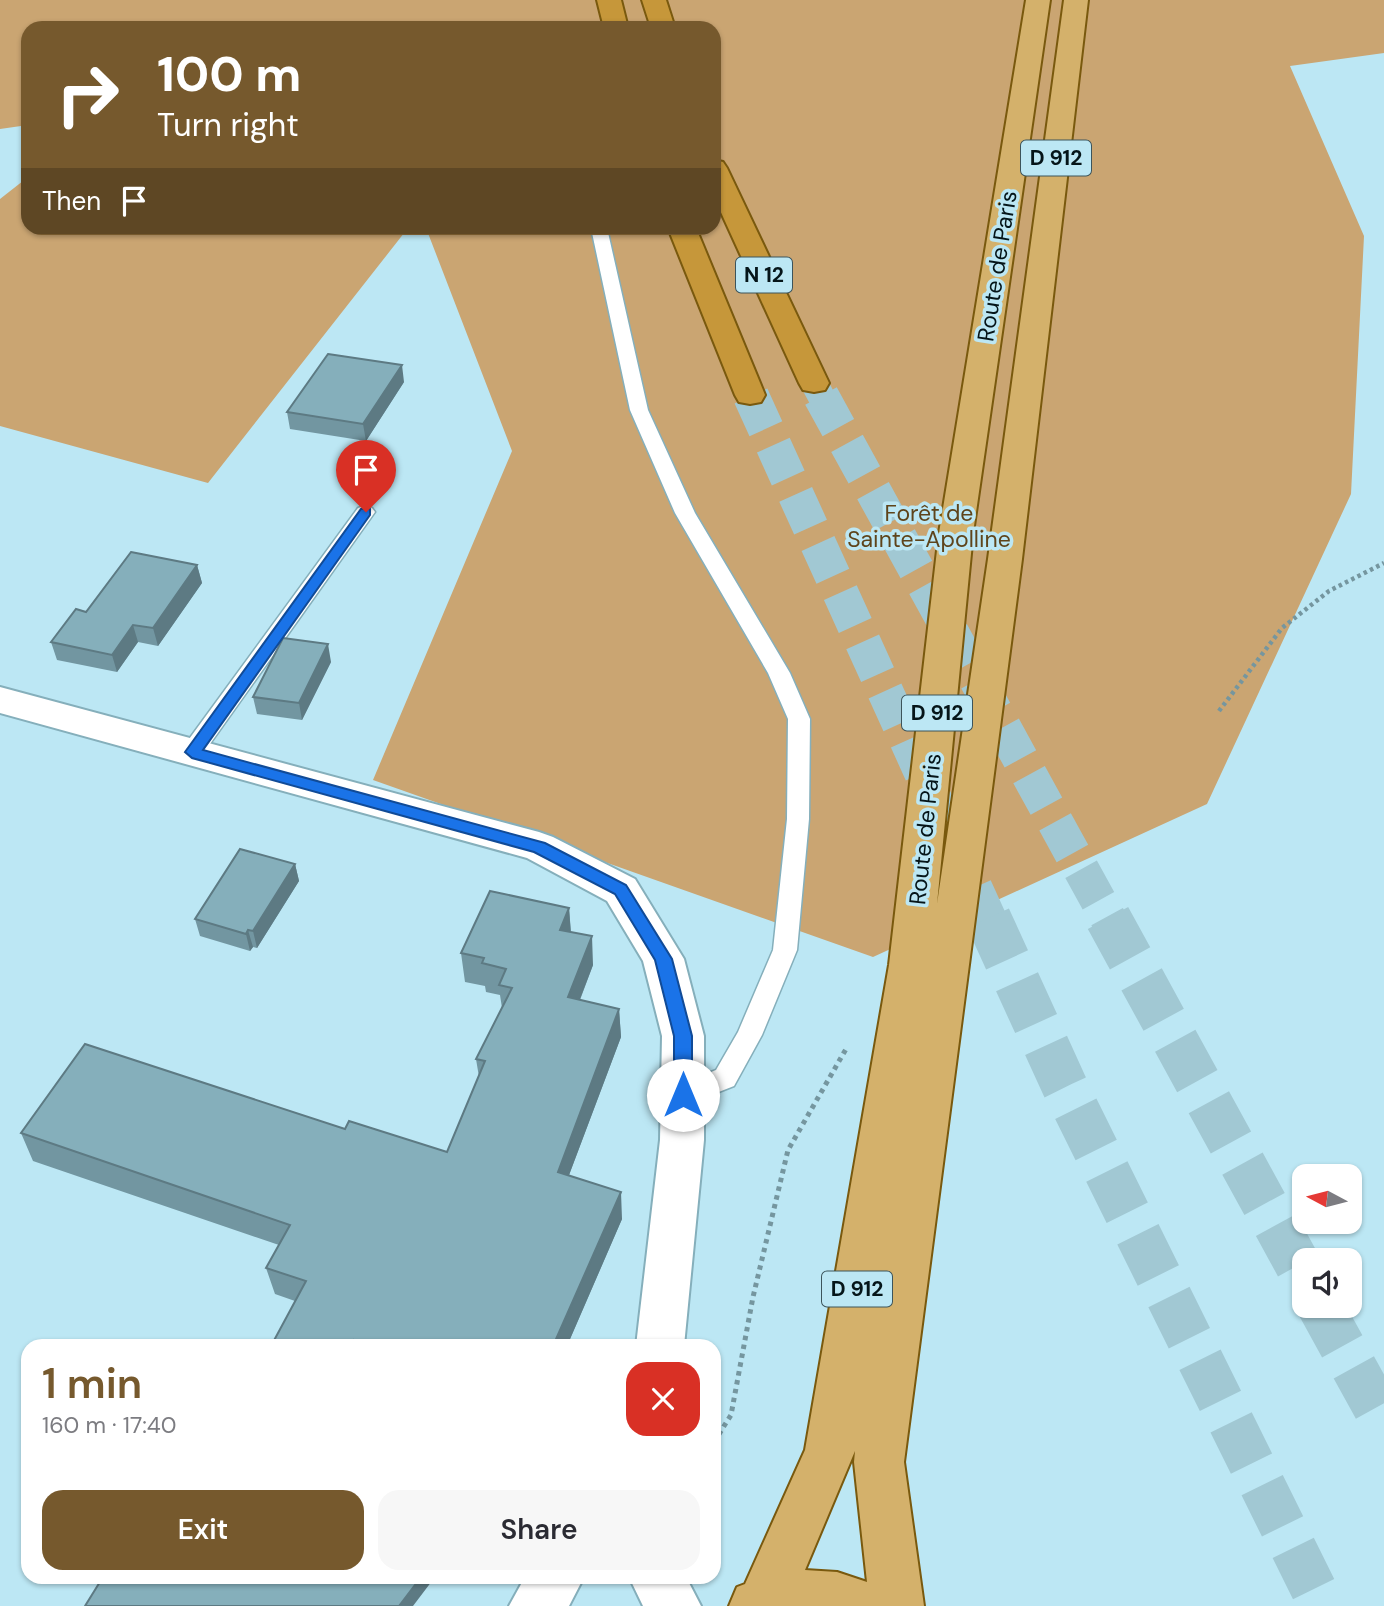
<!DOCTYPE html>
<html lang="en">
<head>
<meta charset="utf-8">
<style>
  body { margin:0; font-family:"DM Sans",sans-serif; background:#f7f7f7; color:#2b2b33; height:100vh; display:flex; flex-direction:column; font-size:26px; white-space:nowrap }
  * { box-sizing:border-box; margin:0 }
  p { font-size:23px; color:#7c7c81 }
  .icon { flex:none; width:38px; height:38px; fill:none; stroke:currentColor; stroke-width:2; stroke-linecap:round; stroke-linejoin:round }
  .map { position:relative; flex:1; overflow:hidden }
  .drawer { position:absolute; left:21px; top:1339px; width:700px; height:245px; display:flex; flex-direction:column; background:#fff; border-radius:21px; box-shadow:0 2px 5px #0004 }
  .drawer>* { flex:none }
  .banner { position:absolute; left:21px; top:21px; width:700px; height:214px; border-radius:21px; box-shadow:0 2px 5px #0004; background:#76592d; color:#fff; overflow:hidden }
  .needle { width:46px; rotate:277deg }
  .buttons { position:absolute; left:1292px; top:1164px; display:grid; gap:14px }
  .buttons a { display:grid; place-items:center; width:70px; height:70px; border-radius:14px; background:#fff; box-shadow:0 2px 5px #0004; font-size:35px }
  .pin { position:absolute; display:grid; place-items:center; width:60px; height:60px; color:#fff; margin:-72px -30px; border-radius:50% 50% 50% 0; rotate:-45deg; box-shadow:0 0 7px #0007 }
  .pin .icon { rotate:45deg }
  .me { position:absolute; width:77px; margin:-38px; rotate:0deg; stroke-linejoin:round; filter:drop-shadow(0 0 5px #0008) }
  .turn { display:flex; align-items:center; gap:24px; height:147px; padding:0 21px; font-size:32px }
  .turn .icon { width:91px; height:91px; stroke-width:2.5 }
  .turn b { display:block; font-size:49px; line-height:60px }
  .then { display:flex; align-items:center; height:66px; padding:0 21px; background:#0003; gap:14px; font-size:26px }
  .round { display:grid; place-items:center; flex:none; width:74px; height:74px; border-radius:21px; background:#f7f7f7 }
  .summary { display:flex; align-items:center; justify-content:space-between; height:119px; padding:0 21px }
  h1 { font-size:42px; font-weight:600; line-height:52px; color:#76592d }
  .action { display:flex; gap:14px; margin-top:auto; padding:14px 21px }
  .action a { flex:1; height:80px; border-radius:21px; background:#76592d; color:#fff; font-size:28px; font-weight:600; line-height:80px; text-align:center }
  .action a+a { background:#f7f7f7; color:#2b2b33 }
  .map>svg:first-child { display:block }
  .forest { fill:#caa572 }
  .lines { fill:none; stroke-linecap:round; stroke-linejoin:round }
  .trunk-tunnel-far2 { stroke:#a1c8d3; stroke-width:27; stroke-dasharray:27 13; stroke-linecap:butt }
  .trunk-tunnel-far1 { stroke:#a1c8d3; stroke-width:36; stroke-dasharray:36 18; stroke-linecap:butt }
  .trunk-tunnel { stroke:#a1c8d3; stroke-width:46; stroke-dasharray:46 24; stroke-linecap:butt }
  .service-casing { stroke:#85afbb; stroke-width:3 }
  .minor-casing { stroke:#85afbb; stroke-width:4 }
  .primary-casing { stroke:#79590e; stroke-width:4 }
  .trunk-casing { stroke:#79590e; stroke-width:4 }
  .path-far1 { stroke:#75969f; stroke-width:4.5; stroke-dasharray:3.5 3.5; stroke-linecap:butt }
  .path { stroke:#75969f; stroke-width:5; stroke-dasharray:4.5 4.5; stroke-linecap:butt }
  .service { fill:#fff; fill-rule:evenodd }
  .minor { fill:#fff; fill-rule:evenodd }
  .primary { fill:#d4b16b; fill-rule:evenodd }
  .trunk { fill:#c6973a; fill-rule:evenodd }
  .wall { fill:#7296a1 }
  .shaded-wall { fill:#5d7a83 }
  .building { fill:#85afbb; stroke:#5d7a83; stroke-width:2 }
  .route { fill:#1a73e8; stroke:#114b97; stroke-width:2 }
  .labels { text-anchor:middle; stroke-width:7; stroke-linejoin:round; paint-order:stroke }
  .shield { fill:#bce7f4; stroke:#3c545b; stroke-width:2 }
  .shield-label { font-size:21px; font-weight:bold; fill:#051519 }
  .street-label { font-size:23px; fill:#051519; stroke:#bce7f4 }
  .park-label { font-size:23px; fill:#5e441b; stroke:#bce7f4 }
</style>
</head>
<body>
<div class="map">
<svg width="1384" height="1606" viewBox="0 0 1384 1606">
  <rect width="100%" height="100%" fill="#bce7f4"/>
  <path class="forest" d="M0,0H1384V53L1290,66L1364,236L1351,494L1207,804L873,957L373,780L512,451L426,228H714V28H28V125L0,129Z
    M28,177V228H408L208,483L0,426V199Z"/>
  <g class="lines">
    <path class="trunk-tunnel-far2" d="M814,383L822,398
      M750,395L751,398"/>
    <path class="trunk-tunnel-far1" d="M751,396L989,920
      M821,396L1109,920"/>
    <path class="trunk-tunnel" d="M988,918L1065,1087L1322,1606
      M1108,918L1304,1276
      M1320,1306L1384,1422"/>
    <defs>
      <path id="service" d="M591,228H607L648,410L695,513L790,673L810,719L809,819L797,950L762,1035L734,1086L683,1106L674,1103L670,1095L674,1087L716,1070L738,1032L773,950L787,819L788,719L768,673L675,513L630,410Z
        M365,506L372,508L375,512L200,758L192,760L184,758L181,752L184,746L358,508Z"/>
      <path id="minor" d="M0,687L539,832L553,837L635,879L684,959L704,1036V1140L684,1346H636L660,1140L662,1036L643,961L607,901L527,858L0,713Z
        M525,1577H584L569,1606H509Z
        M629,1577H686L701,1606H643Z"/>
      <path id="primary" d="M1026,0H1050L973,533L937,904L988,559L1064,0H1088L1022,559L904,1462L924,1606H729L737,1587L745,1584L805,1450L889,965L939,533ZM855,1451L854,1462L867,1582L837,1572L805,1570Z"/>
      <path id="trunk" d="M597,0H621L628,28H604Z
        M642,0H666L675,28H651Z
        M714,160L723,162L727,168L829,383L825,390L814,392L803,390L799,383L714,197Z
        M668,228H696L765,395L761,402L750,404L739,402L735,395Z"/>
    </defs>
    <use href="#service" class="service-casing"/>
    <use href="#minor" class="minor-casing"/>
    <use href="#primary" class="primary-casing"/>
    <use href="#trunk" class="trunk-casing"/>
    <path class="path-far1" d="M1219,711L1282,628L1329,591L1384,563"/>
    <path class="path" d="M714,1442L731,1415L753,1297L788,1150L846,1049"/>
    <use href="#service" class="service"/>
    <use href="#minor" class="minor"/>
    <use href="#primary" class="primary"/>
    <use href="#trunk" class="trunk"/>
  </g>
  <path class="wall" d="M404,382L366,441L290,429L287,412Z
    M197,565L202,583L158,646L138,642L117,672L57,660L51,642L86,612Z
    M331,662L302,720L257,714L253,697Z
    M295,864L299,881L257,948L253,947L250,951L200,936L195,919Z
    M569,908L571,932L593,965L580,1000L619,1009L621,1037L569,1175L622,1219L567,1346H271L295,1301L275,1294L266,1268L279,1245L33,1161L21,1133L345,1129L447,1152L479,1077L476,1059L502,1008L500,995L486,992L485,986L465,982L461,953Z"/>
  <path class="shaded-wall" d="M402,365L404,382L366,441L363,424Z
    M197,565L202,583L158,646L153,628Z
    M133,625L138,642L117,672L112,655Z
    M328,644L331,662L302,720L299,703Z
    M295,864L299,881L257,948L253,931Z
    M569,908L571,936L560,930Z
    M248,930L253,947L250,951L246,934Z
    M592,936L593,965L570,1025L568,997Z
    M619,1009L621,1037L560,1199L558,1172Z
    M621,1192L622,1219L567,1346H553Z
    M421,1577H435L413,1606H399Z"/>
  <path class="building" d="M328,354L402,365L363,424L287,412Z
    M131,552L197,565L153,628L133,625L112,655L51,642L76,609L86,612Z
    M283,638L328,644L299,703L253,697Z
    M240,849L295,864L253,931L248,930L246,934L195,919Z
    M490,891L569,908L560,930L592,936L568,997L619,1009L558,1172L621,1192L553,1346H369L354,1340L351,1346H271L306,1281L266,1268L290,1225L21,1133L85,1044L345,1129L349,1121L447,1152L485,1061L476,1059L512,988L499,985L506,969L482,963L484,958L461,953Z
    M103,1577H421L399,1606H85Z"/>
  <path class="route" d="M366,508L370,509V515L203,750L545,843L626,885L672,959L692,1036V1095L689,1100L683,1102L677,1100L674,1095V1036L655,960L615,894L534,852L192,758L185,752L361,509Z"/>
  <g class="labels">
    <g class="shield">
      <rect x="1021" y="140.5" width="70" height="35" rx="5"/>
      <rect x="736" y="257.5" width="56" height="35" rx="5"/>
      <rect x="902" y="695.5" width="70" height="35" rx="5"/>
      <rect x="822" y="1271.5" width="70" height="35" rx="5"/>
    </g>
    <g class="shield-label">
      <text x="1056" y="165">D 912</text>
      <text x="764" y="282">N 12</text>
      <text x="937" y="720">D 912</text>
      <text x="857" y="1296">D 912</text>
    </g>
    <g class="street-label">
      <text transform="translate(997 266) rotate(-81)" y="8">Route de Paris</text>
      <text transform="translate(925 829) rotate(-84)" y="8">Route de Paris</text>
    </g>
    <g class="park-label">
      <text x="929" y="521">Forêt de<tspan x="929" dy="26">Sainte-Apolline</tspan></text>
    </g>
  </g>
</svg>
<div class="buttons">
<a><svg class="needle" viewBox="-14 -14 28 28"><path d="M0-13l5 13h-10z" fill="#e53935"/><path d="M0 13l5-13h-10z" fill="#7c7c81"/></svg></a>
<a><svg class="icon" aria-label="sound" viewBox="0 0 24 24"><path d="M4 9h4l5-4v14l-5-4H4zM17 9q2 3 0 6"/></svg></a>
</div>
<div class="pin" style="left:366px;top:512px;background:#d93025"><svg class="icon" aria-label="arrive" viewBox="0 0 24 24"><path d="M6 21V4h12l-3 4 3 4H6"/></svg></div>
<svg class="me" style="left:683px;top:1095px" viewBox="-20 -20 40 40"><circle r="19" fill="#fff"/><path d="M0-13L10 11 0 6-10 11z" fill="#1a73e8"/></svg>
<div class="banner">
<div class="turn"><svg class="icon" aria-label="right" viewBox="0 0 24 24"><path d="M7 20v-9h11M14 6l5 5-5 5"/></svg><div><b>100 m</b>Turn right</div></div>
<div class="then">Then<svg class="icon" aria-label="arrive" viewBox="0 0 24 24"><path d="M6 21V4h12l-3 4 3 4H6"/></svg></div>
</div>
<section class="drawer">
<div class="summary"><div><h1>1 min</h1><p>160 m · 17:40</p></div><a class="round" style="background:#d93025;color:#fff"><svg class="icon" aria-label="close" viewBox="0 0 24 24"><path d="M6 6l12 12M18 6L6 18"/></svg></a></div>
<div class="action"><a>Exit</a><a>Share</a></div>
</section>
</div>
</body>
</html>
